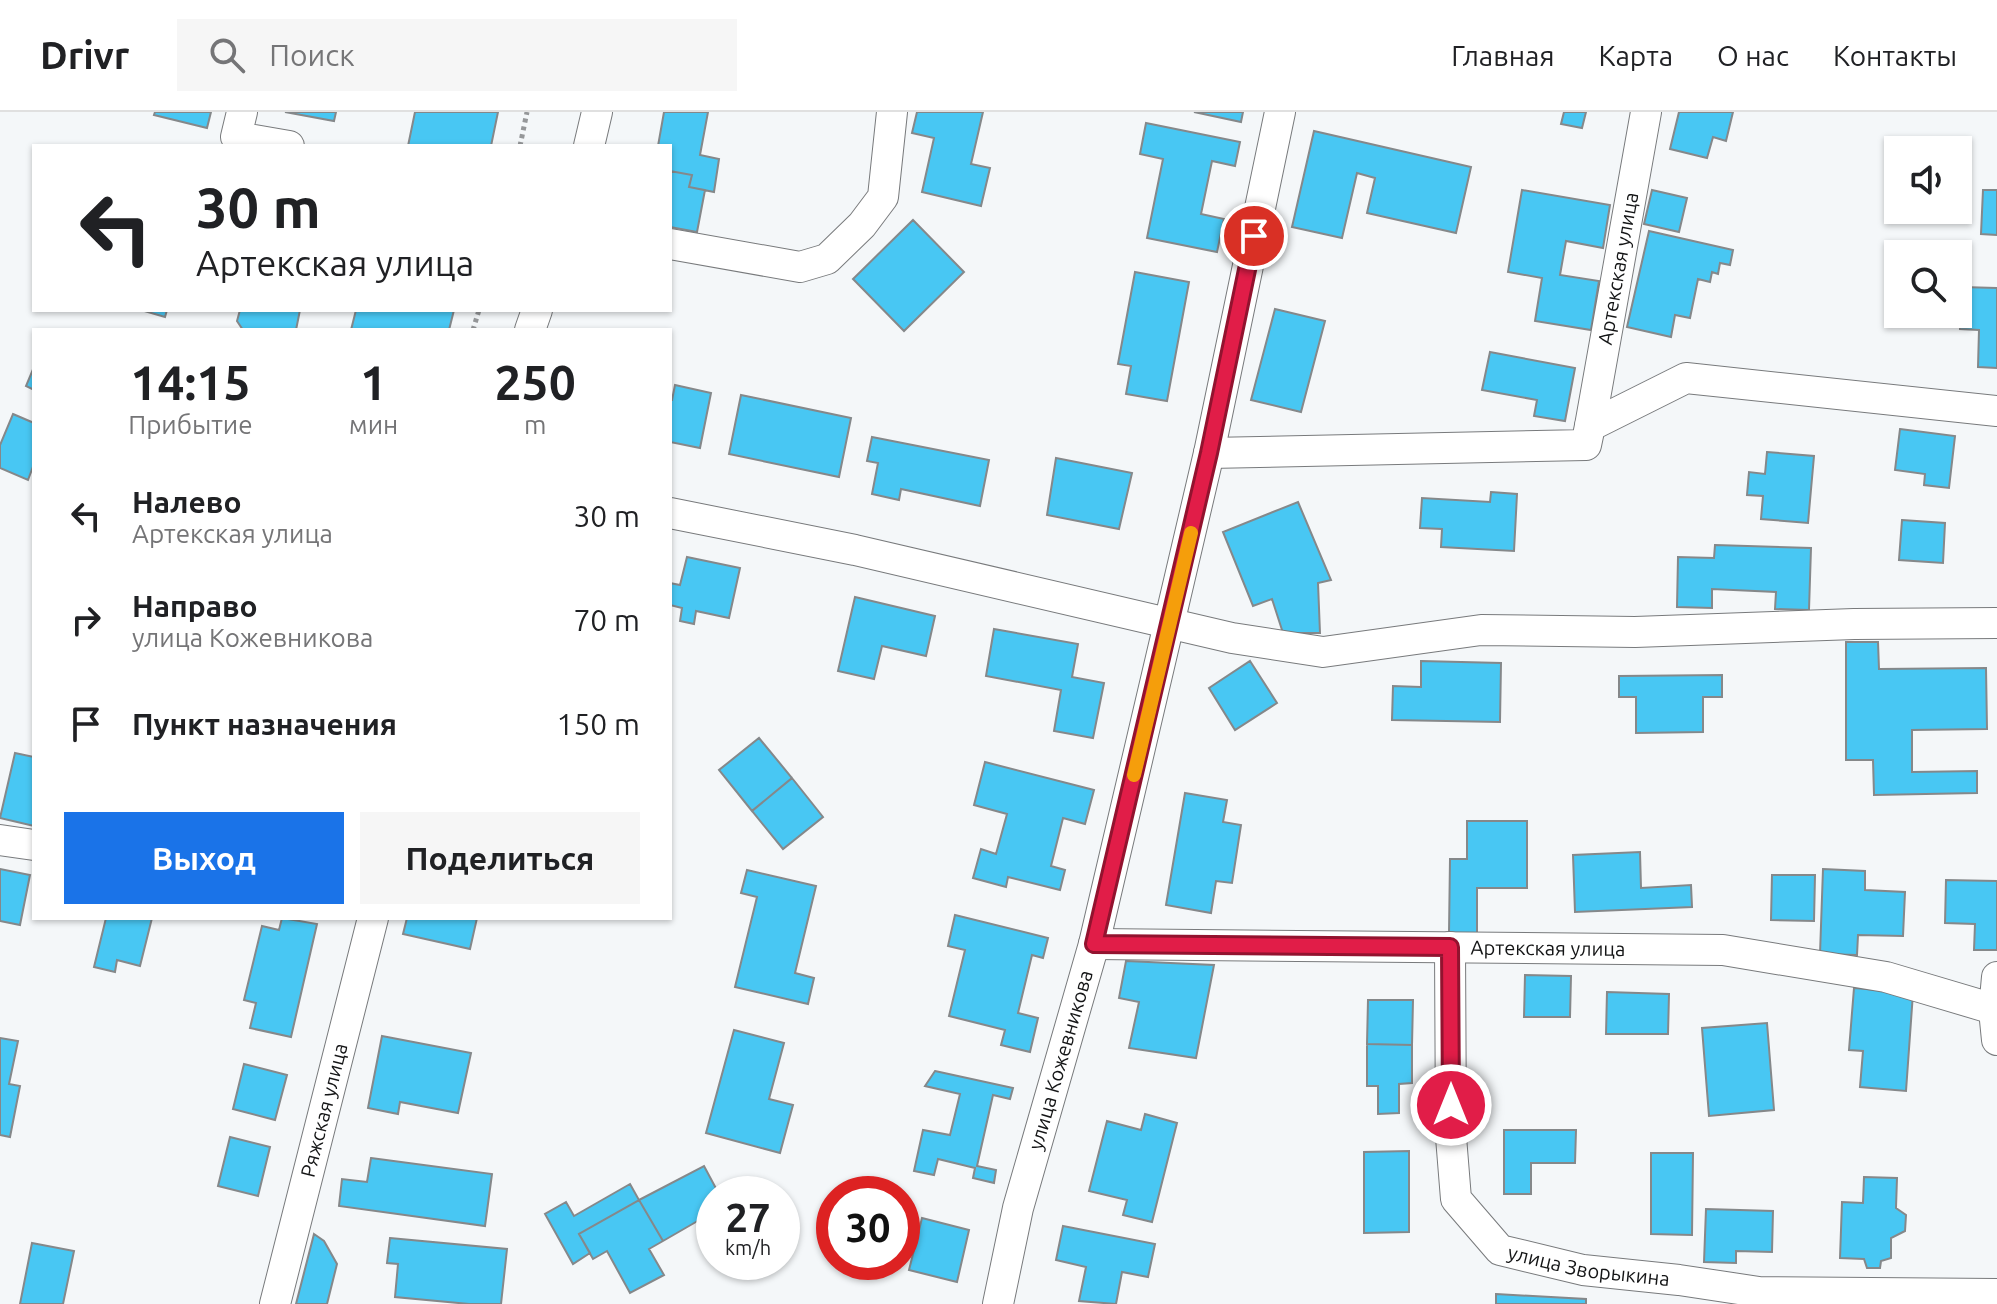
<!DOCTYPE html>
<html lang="ru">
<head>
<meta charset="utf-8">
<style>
  body { margin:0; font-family:Ubuntu,sans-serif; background:#f6f6f6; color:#202124; height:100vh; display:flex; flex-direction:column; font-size:30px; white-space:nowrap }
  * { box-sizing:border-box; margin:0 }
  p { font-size:26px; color:#757577 }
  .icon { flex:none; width:44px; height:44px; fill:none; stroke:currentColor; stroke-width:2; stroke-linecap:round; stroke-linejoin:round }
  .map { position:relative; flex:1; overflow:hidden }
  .sheet { position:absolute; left:32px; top:216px; width:640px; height:592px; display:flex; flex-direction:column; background:#fff; border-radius:0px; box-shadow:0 2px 6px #0004 }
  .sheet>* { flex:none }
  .guide { position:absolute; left:32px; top:32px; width:640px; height:168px; border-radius:0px; box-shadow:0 2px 6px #0004; background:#fff; color:#202124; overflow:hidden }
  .controls { position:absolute; left:1884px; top:24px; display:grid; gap:16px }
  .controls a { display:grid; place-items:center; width:88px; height:88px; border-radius:0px; background:#fff; box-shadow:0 2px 6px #0004; font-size:40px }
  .speed { position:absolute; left:696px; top:1064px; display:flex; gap:16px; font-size:40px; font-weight:700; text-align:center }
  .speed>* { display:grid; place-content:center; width:104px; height:104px; border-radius:50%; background:#fff; box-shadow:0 2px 6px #0004; line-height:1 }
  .speed small { font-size:20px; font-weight:400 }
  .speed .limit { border:12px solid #d22; background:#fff; color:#111 }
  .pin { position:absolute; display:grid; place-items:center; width:68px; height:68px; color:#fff; margin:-34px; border:4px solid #fff; border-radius:50%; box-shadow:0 2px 8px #0007 }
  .me { position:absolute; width:88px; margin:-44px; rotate:0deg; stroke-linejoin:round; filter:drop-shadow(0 0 6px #0008) }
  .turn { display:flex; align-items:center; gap:28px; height:168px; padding:0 32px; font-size:36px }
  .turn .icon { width:104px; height:104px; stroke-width:2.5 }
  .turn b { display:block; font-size:56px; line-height:68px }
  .eta { display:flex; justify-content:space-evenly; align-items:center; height:136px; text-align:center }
  .eta b { font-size:48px; font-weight:700; line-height:56px }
  .primary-button { display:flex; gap:16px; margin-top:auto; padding:16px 32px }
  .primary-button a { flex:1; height:92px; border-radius:0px; background:#1a73e8; color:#fff; font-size:32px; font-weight:700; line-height:92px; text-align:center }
  .primary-button a+a { background:#f6f6f6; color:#202124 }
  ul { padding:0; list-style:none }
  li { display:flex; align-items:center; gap:24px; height:104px; padding:0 32px }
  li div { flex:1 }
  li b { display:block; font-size:30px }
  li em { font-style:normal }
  header { display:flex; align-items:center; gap:48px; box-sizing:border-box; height:112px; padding:0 40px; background:#fff; border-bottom:2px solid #e0e0e0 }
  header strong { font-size:38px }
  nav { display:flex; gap:44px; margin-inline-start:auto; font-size:28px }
  .search { width:560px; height:72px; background:#f6f6f6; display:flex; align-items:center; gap:20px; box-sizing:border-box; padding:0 28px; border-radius:0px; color:#757577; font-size:30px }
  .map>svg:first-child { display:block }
  .building { fill:#48c7f3; stroke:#85888a; stroke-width:2 }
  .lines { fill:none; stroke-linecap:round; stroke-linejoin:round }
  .minor-casing { stroke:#787a7c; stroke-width:32 }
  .path { stroke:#959799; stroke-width:5; stroke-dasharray:4 4; stroke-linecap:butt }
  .minor { stroke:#fff; stroke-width:30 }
  .route-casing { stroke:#92132f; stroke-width:20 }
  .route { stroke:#e11d48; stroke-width:14 }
  .slow { stroke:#f59e0b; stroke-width:14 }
  .labels { text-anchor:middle; stroke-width:6; stroke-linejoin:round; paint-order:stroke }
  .street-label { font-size:20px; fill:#141516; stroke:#fff }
</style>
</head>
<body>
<header>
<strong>Drivr</strong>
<div class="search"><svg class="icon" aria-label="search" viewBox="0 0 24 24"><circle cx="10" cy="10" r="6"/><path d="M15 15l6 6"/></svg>Поиск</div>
<nav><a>Главная</a><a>Карта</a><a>О нас</a><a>Контакты</a></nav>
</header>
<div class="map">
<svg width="1997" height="1192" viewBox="0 0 1997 1192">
  <rect width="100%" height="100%" fill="#f4f7f9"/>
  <path class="building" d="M155,0H211L207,16L154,3Z
    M285,0H336L334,9Z
    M415,0H498L491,34H408Z
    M664,0H708L700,43L719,47L714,80L689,75L692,63L670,59V34H658Z
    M917,0H983L971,52L990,56L981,94L922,80L934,26L912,21Z
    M1194,0H1243L1241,10Z
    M1564,0H1586L1582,16L1561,12Z
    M1679,0H1733L1726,29L1713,25L1707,46L1670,37Z
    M1146,11L1240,30L1235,54L1212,49L1201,102L1224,107L1217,140L1147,126L1163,47L1140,42Z
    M1314,19L1471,55L1456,121L1367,101L1375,66L1357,61L1342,126L1292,115Z
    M670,59L692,63L689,75L705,78L697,120L670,115Z
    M1522,78L1610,93L1603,136L1566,129L1560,163L1599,169L1591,218L1535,209L1542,166L1508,160Z
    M1652,78L1687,86L1679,120L1644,112Z
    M1983,78H1997V123L1981,122Z
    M913,108L964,160L904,219L853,167Z
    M1649,119L1733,138L1730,153L1720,151L1718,162L1712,160L1710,170L1698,167L1690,206L1675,203L1671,225L1627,215Z
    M1135,160L1189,170L1167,289L1126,282L1131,254L1118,252Z
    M1962,175L1997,176V256L1978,255L1979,218L1960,217Z
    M1275,197L1325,209L1301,300L1251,288Z
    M141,198H167L165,205Z
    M240,198H300L296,218H243L237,209Z
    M356,198H454L449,218H351Z
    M1490,240L1575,256L1565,309L1534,304L1537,288L1482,278Z
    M34,255V278L26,274Z
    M675,273L711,281L700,336L670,330V288H672Z
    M741,283L851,306L839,365L729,342Z
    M13,302L34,311V352L28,368L0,356V333Z
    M1900,317L1955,324L1949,376L1924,373L1925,362L1895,358Z
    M872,325L989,348L980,394L901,377L899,388L872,382L878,351L867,349Z
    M1767,340L1814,344L1808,411L1761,407L1763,384L1747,383L1749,360L1765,362Z
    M1056,346L1132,361L1119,417L1047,403Z
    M1491,380L1517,382L1514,439L1441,435L1442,417L1420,416L1422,386L1490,390Z
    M1298,390L1331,468L1318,471L1320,521H1283L1272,487L1253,494L1223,420Z
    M1902,408L1945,411L1943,451L1899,448Z
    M1715,433L1811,436L1809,498L1775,497L1776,480L1712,477V496L1677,495L1678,445L1714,446Z
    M687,445L740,456L729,506L696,499L694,512L680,509L682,496L670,493V471L680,473Z
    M855,485L935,504L926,544L882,534L874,567L838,559Z
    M994,517L1078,532L1072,565L1104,571L1093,626L1054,619L1061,578L986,564Z
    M1846,530H1878L1879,557L1986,556L1987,617L1912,618V660L1977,659V681L1874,683L1873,648H1846Z
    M1250,549L1277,591L1235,618L1209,576Z
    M1421,549L1501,551L1500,610L1392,608L1393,574L1421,575Z
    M1722,563V585H1703V620L1636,621V585H1619V564Z
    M759,626L792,666L752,699L719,658Z
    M15,641L34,645V714L0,706Z
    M985,650L1094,678L1085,712L1063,706L1051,754L1065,758L1060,778L1008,765L1006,775L973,766L981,737L996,742L1007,702L974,693Z
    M792,666L823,705L783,737L752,699Z
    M1185,681L1227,688L1223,710L1241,713L1232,771L1216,769L1211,801L1166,793Z
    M1467,709H1527V776H1477V821H1449L1450,747H1467Z
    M1640,740L1641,776L1691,773L1692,795L1575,800L1573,743Z
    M0,757L30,763L20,813L0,809Z
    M1823,757L1865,759V778L1905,780L1903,824L1858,823L1857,843L1820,842Z
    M747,758L816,774L795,861L814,866L808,892L735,875L757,785L741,781Z
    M1772,763H1815L1814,809L1771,808Z
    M1946,768L1997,769V838H1974L1975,812L1945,811Z
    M955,803L1048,826L1043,846L1032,843L1018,901L1038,906L1030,940L1001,933L1005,918L949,904L965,838L948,834Z
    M106,806H152L140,854L117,848L115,860L94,855Z
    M282,806L317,812L291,925L250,916L256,891L244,888L262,814L279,818Z
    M407,806H477L470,837L403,822Z
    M1126,849L1214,853L1196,946L1129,936L1139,890L1119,886Z
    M1525,863L1571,864L1570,905H1524Z
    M1854,876L1913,881L1906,979L1860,975L1863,939L1849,938Z
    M1607,880L1669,882L1668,922H1606Z
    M1368,888H1413L1412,933L1367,932Z
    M1767,911L1774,998L1709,1004L1702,916Z
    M734,918L784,931L769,987L793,993L780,1041L706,1021Z
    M382,924L471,941L458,1001L400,990L398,1002L368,996Z
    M0,926L18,929L9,972L20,974L10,1025L0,1023Z
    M1367,932L1412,933V971L1399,972V1001L1378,1002V974H1367Z
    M244,952L287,963L275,1008L233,997Z
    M935,959L1013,976L1010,987L993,983L977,1054L996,1058L994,1071L973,1066L975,1056L938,1047L934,1063L914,1059L923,1018L950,1023L960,982L925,974Z
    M1145,1002L1177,1011L1152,1110L1123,1103L1127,1088L1089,1079L1107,1009L1141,1018Z
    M1504,1018H1576L1575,1051H1531V1082H1504Z
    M230,1025L270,1035L258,1084L218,1074Z
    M1409,1039V1120L1364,1121V1040Z
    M1651,1041H1693L1692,1123L1651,1122Z
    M371,1046L492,1062L485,1114L339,1094L342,1067L367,1070Z
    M704,1054L719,1082H714V1113L708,1103L663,1129L639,1088Z
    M1864,1065L1897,1066L1896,1096L1906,1103L1905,1119L1891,1126V1146L1881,1149L1880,1156H1867L1864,1147L1840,1146L1842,1090L1863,1091Z
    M630,1072L639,1088L579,1122L590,1141L573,1152L545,1102L566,1090L574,1104Z
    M639,1088L663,1129L649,1137L664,1163L630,1181L607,1139L593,1147L579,1122Z
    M1706,1097L1773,1099L1772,1140L1736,1139V1151L1704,1150Z
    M922,1106L969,1118L957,1170L909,1158Z
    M1063,1114L1155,1132L1148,1165L1122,1160L1116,1192L1079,1189L1086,1155L1056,1148Z
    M314,1122L324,1129L337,1152L327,1192H296Z
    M390,1126L507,1137L501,1192H469L395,1185L398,1152L387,1151Z
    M32,1131L74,1139L63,1192H20Z
    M1496,1182L1586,1187V1192H1496Z"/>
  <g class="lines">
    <defs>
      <g id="minor">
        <path d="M242,0L236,25L289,34"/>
        <path d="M589,34L597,0"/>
        <path d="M670,132L800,155L827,147L862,113L883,85L892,0"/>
        <path d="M530,218L537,198"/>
        <path id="s1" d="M1590,314L1646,0"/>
        <path d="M1209,341L1586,333L1590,314L1686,266L1997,299"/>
        <path d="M670,401L855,438L1232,526L1323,540L1481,518L1635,520L1854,512L1997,511"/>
        <path d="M0,728L34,733"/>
        <path id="s2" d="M1094,832L1723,838L1886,865L1997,898"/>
        <path id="s3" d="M1450,835L1451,1025L1456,1087L1500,1138L1583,1158L1679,1168L1759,1180L1997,1182"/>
        <path d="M1997,865L1994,898L1997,928"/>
        <path id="s4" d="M275,1192L373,806"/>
        <path id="s5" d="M998,1192L1018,1096L1094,832L1209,341L1280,0"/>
      </g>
    </defs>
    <use href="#minor" class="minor-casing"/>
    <path class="path" d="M520,34L527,0
      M473,218L479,198"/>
    <use href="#minor" class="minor"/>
  </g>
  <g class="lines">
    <defs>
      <path id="route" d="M1254,124L1209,341L1094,832L1450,835L1451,993"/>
    </defs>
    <use href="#route" class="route-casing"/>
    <use href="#route" class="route"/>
    <path class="slow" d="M1134,663L1191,421"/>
  </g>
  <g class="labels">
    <g class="street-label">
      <text dy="7" stroke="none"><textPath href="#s1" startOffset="160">Артекская улица</textPath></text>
      <text dy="7" stroke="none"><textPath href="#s2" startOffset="454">Артекская улица</textPath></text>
      <text dy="7" stroke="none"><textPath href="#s5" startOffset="252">улица Кожевникова</textPath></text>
      <text dy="7" stroke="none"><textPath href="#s4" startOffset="200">Ряжская улица</textPath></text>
      <text dy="7" stroke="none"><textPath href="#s3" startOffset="410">улица Зворыкина</textPath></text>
    </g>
  </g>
</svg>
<div class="controls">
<a><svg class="icon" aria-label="sound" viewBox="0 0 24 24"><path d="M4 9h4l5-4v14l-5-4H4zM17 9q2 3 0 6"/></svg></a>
<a><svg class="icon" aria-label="search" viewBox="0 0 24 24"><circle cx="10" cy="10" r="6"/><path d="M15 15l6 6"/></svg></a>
</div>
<div class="speed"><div>27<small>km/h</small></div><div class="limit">30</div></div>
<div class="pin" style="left:1254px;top:124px;background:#d93025"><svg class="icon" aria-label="arrive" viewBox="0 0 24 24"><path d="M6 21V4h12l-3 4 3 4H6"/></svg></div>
<svg class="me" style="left:1451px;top:993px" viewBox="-20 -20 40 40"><circle r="17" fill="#e11d48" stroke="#fff" stroke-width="3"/><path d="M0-11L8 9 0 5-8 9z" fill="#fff"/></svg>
<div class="guide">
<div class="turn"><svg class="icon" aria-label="left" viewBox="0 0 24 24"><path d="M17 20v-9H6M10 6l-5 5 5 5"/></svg><div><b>30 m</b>Артекская улица</div></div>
</div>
<section class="sheet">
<div class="eta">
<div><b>14:15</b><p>Прибытие</p></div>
<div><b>1</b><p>мин</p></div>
<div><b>250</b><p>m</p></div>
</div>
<ul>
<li><svg class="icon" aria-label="left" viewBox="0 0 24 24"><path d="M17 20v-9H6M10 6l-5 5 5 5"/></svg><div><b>Налево</b><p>Артекская улица</p></div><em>30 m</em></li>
<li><svg class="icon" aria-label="right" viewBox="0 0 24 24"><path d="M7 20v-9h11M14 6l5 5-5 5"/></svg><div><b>Направо</b><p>улица Кожевникова</p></div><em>70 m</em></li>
<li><svg class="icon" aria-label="arrive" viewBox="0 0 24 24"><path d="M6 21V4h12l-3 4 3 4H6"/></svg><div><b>Пункт назначения</b></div><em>150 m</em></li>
</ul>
<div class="primary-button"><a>Выход</a><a>Поделиться</a></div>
</section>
</div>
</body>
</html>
